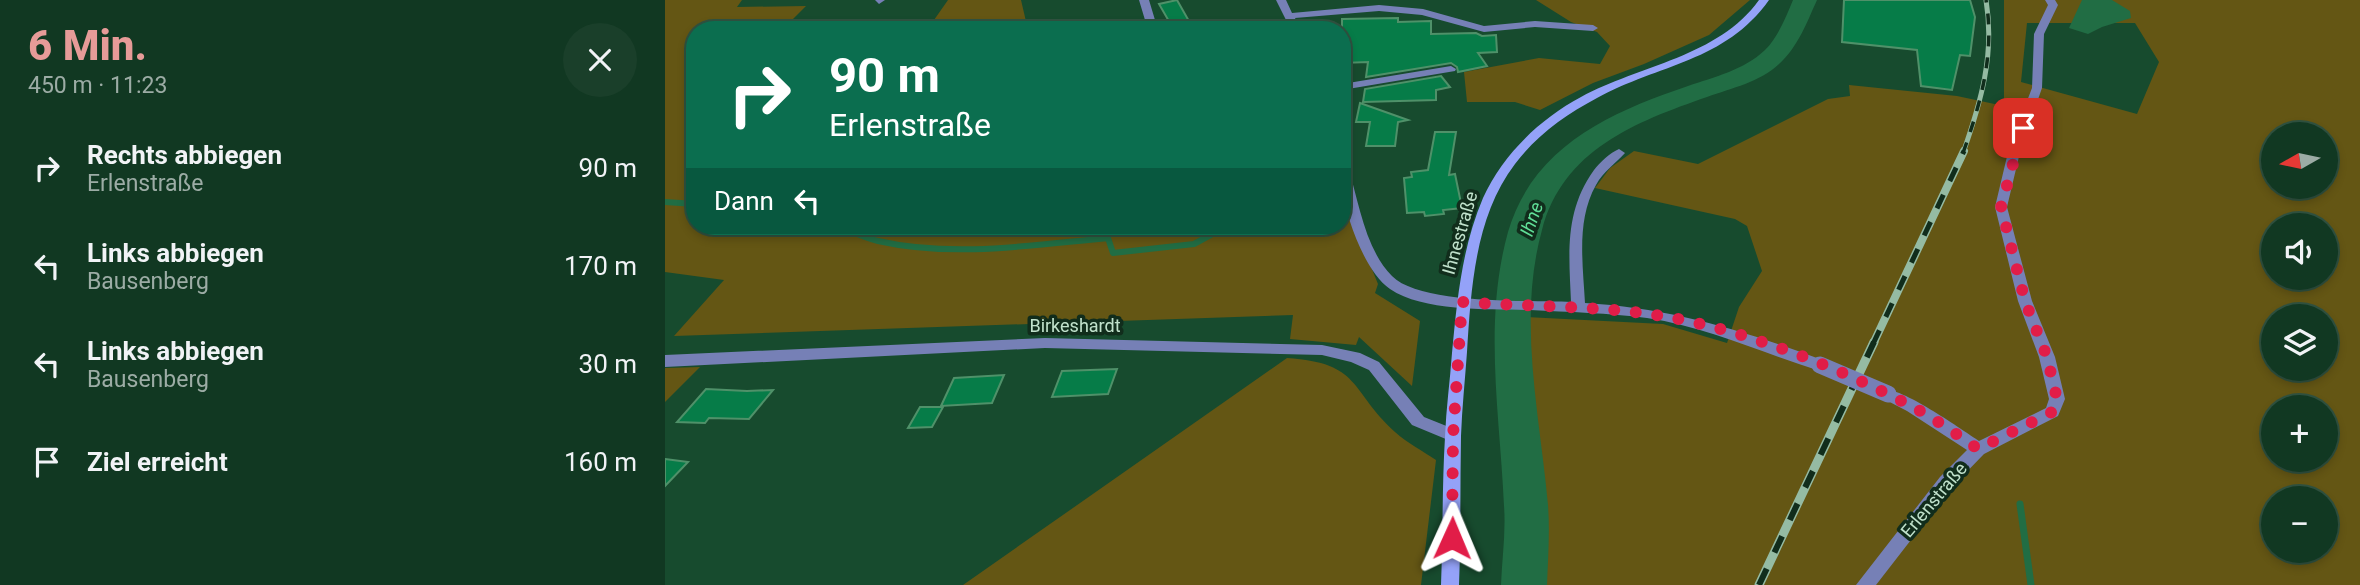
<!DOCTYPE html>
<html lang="de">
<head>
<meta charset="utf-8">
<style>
  body { margin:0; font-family:Roboto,sans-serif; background:#1a3f2a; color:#f1f3f6; height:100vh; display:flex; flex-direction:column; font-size:26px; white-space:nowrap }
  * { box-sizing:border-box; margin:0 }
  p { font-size:23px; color:#9caca5 }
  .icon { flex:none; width:38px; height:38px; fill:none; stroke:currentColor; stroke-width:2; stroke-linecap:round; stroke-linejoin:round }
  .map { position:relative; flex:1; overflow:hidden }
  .sheet { display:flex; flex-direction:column; background:#113822; width:665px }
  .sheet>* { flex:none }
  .top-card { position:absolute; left:21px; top:21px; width:665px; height:214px; border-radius:28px; box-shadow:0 4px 10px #0003,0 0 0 2px #305240; background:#0b6e4f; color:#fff; overflow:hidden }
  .needle { width:46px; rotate:261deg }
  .tools { position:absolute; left:1596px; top:122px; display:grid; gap:14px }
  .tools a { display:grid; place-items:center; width:77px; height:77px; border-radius:50%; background:#113822; box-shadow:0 4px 10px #0003,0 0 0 2px #305240; font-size:35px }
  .pin { position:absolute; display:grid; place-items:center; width:60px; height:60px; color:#fff; margin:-30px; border-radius:14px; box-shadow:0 4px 10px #0006 }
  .me { position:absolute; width:77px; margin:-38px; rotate:1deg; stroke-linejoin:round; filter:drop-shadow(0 0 5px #0008) }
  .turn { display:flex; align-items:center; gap:24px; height:147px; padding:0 28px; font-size:32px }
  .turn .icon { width:91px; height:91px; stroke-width:2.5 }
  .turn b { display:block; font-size:49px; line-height:60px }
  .then { display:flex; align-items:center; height:66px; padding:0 28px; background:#0003; gap:14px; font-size:26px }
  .round { display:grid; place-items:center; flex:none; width:74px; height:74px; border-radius:37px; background:#1a3f2a }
  .overview { display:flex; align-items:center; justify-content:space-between; height:119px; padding:0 28px }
  h1 { font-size:42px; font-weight:800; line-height:52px; color:#e69b98 }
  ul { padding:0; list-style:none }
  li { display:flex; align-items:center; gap:21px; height:98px; padding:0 28px }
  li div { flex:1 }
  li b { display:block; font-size:26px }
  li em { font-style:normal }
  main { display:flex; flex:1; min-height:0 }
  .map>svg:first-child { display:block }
  .green { fill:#645614; fill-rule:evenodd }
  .water { fill:#216d44 }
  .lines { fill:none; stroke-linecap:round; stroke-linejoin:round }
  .stream-far1 { stroke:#216d44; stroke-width:6 }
  .stream { stroke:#216d44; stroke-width:7 }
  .river { fill:#216d44; fill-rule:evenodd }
  .building { fill:#067c48; stroke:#4f9169; stroke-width:2 }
  .street { fill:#7680b6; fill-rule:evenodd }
  .secondary { fill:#94a2f8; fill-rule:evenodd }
  .rail-far2-casing { stroke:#95bba3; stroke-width:5 }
  .rail-far1-casing { stroke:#95bba3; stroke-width:8 }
  .rail-casing { stroke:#95bba3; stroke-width:9 }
  .rail-far2 { stroke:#112d1c; stroke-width:3.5; stroke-dasharray:11; stroke-linecap:butt }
  .rail-far1 { stroke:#112d1c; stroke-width:5; stroke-dasharray:15; stroke-linecap:butt }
  .rail { stroke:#112d1c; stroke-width:6; stroke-dasharray:18; stroke-linecap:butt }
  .street-bridge { stroke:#7680b6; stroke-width:17 }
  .route { stroke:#e11d48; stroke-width:12; stroke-dasharray:0 21.6 }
  .labels { text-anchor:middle; stroke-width:7; stroke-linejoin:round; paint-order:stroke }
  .street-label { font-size:18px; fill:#c1e2cc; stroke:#112d1c }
  .water-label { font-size:19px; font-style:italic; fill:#60df97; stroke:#112d1c }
</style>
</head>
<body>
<main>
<section class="sheet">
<div class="overview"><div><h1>6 Min.</h1><p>450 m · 11:23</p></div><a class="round"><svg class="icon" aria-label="close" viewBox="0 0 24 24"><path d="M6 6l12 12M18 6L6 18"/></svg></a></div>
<ul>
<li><svg class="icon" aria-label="right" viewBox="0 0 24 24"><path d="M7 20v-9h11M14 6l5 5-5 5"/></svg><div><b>Rechts abbiegen</b><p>Erlenstraße</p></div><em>90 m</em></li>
<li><svg class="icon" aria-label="left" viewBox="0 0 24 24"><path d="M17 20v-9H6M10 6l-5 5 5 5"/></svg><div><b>Links abbiegen</b><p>Bausenberg</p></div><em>170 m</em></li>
<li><svg class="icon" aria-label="left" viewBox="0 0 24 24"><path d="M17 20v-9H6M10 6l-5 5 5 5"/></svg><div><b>Links abbiegen</b><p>Bausenberg</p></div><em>30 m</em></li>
<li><svg class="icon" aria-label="arrive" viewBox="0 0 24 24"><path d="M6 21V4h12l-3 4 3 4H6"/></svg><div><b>Ziel erreicht</b></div><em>160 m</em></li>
</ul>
</section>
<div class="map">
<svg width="1695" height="585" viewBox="0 0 1695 585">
  <rect width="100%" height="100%" fill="#174b2e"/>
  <path class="green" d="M0,0H77L72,7L141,6L121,26L198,22L191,30H30V226H677V195L713,284L710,293L755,321L747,386L694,337L691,345L625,339L628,315L9,336L59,280L0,272Z
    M283,0H356L363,30H262Z
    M871,0H1085L1044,35L979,64L928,83L875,110L850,102H802L799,72L874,58L935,64L945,46L932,32L906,22Z
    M1339,0H1695V585H877L861,317L998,324L1062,343L1074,307L1097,271L1082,226L1070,219L930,188L945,168L969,151L1033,164L1163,99L1185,96L1184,85L1292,96L1339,106ZM1362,23H1470L1494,62L1472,114L1356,82ZM1608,135H1661V187H1608ZM1608,226H1661V278H1608ZM1608,317H1661V369H1608ZM1608,408H1661V460H1608ZM1608,499H1661V551H1608Z
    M622,358C697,363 684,390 730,432C742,443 758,451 771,460L756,585H298Z
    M35,367L0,402V368Z"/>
  <path class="water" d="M1417,0H1447L1465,11L1466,18L1437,27L1423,34L1404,28Z"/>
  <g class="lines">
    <path class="stream-far1" d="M0,202L30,204
      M173,226C186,231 199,238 213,241C288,258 368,245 443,238L448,253L529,244L562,226"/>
    <path class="stream" d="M1355,504L1366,585"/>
    <path class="river" d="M1128,0H1152C1142,22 1133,47 1114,64C1095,82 1067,88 1042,97C970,122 898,150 877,230C852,320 875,415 883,505C885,532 883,558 882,585H836C837,559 841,532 839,506C835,415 818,322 843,232C868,146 946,112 1023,86C1049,77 1079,70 1100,50C1113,37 1121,17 1128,0Z"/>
  </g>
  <path class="building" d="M512,0L529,30H509L494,4Z
    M1179,0H1305L1310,17L1305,56L1295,55L1287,90L1256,86L1252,50L1177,42Z
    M733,18V22L766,21V34L811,33L817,36L831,35L832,52L813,53L822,66L793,72L792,67L786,63L701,77L703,62L677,63V19Z
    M776,76L785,87L771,90V100L698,102L700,89Z
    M695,103L743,120L733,122L730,146H701L705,122H691Z
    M770,132H791L784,175L790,174L797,208L778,210L779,214L760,216L759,212L742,213L739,178L747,177L746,172L763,170Z
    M452,369L443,394L387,397L397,371Z
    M339,375L327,403L276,406L289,378Z
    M41,389L82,391L108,390L84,419L44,418L40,423L12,422Z
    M255,407H278L267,427L243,428Z
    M0,459L23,462L0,486Z"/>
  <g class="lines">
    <path class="street" d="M210,0H220L214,4Z
      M474,0H484L493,30H483Z
      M611,0H621L627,13L714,5L758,9L819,26L870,21L928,25L933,28L928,31L870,27L819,32L757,15L714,11L630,18L636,30H626Z
      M1380,0H1390L1393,5L1379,34L1377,88L1356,148L1342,207L1367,301L1390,357L1400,399L1393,416L1319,454L1287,487L1211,585H1191L1275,477L1302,450L1242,411L1217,398L1215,394L1217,390C1234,385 1297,430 1314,441L1381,408L1384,399L1374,357L1353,301L1330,207L1344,148L1367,88L1369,34L1383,5Z
      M786,66L791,69L790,71L677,90V84Z
      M954,149L960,153C950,164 938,172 931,185C911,220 918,265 920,303C1006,308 1080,331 1160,361L1163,365L1160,369L1155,371C1097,353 1043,327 982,318C943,313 904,312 865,310C825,309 759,312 725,289C700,272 682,219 677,190C676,182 677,172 677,163L683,167C694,202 700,249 727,276C755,305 865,300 906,302C904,254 899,212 929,170C935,162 945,153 954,149Z
      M380,338L657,345L695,353L714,362L759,417L794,431L796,436L794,441L788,442L747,425L704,370L686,362L657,355L380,348L0,367V355Z"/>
    <path class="secondary" d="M1094,0H1104C1060,62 994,64 932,98C900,115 872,135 850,164C810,216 806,289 802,352C800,380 797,408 796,436C795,486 796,535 794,585H776C778,536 777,486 780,437C781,409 785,381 787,353C792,300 797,247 818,198C838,154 875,119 916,97C975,65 1053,57 1094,0Z"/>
    <defs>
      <path id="rail-far2" d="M1298,153C1316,102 1330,54 1321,0"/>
      <path id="rail-far1" d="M1208,344L1299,151"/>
      <path id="rail" d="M1094,585L1209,342"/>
    </defs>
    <use href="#rail-far2" class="rail-far2-casing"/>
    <use href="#rail-far1" class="rail-far1-casing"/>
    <use href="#rail" class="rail-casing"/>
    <use href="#rail-far2" class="rail-far2"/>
    <use href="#rail-far1" class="rail-far1"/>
    <use href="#rail" class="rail"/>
    <path class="street-bridge" d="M1155,365L1223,394"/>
  </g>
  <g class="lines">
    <path class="route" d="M787,538L788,436L797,302C865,307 935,305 1003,317C1084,332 1173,367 1246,406C1269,418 1291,434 1313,449L1387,412L1392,399L1382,357L1360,301L1336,207L1358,128"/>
  </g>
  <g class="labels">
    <g class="street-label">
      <text transform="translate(795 233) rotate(-74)" y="6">Ihnestraße</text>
      <text x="410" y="332">Birkeshardt</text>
      <text transform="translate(1269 500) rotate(-50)" y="6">Erlenstraße</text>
    </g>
    <g class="water-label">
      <text transform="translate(866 219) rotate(-71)" y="7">Ihne</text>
    </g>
  </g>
</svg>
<div class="tools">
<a><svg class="needle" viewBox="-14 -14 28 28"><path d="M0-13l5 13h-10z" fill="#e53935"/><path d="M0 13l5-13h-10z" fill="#9caca5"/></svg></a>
<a><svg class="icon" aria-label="sound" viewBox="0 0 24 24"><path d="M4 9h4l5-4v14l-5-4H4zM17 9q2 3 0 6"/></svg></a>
<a><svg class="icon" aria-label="layers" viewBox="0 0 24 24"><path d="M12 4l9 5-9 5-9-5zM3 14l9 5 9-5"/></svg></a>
<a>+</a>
<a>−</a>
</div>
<div class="pin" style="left:1358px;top:128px;background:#d93025"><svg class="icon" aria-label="arrive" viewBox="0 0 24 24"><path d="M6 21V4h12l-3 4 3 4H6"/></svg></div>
<svg class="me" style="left:787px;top:538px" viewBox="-20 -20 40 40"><path d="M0-17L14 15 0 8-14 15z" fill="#e11d48" stroke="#fff" stroke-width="4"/></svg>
<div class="top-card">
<div class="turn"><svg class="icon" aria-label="right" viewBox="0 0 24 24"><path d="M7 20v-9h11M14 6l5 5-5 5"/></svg><div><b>90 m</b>Erlenstraße</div></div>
<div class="then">Dann<svg class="icon" aria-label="left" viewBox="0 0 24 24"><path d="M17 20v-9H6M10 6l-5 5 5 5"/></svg></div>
</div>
</div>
</main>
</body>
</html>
